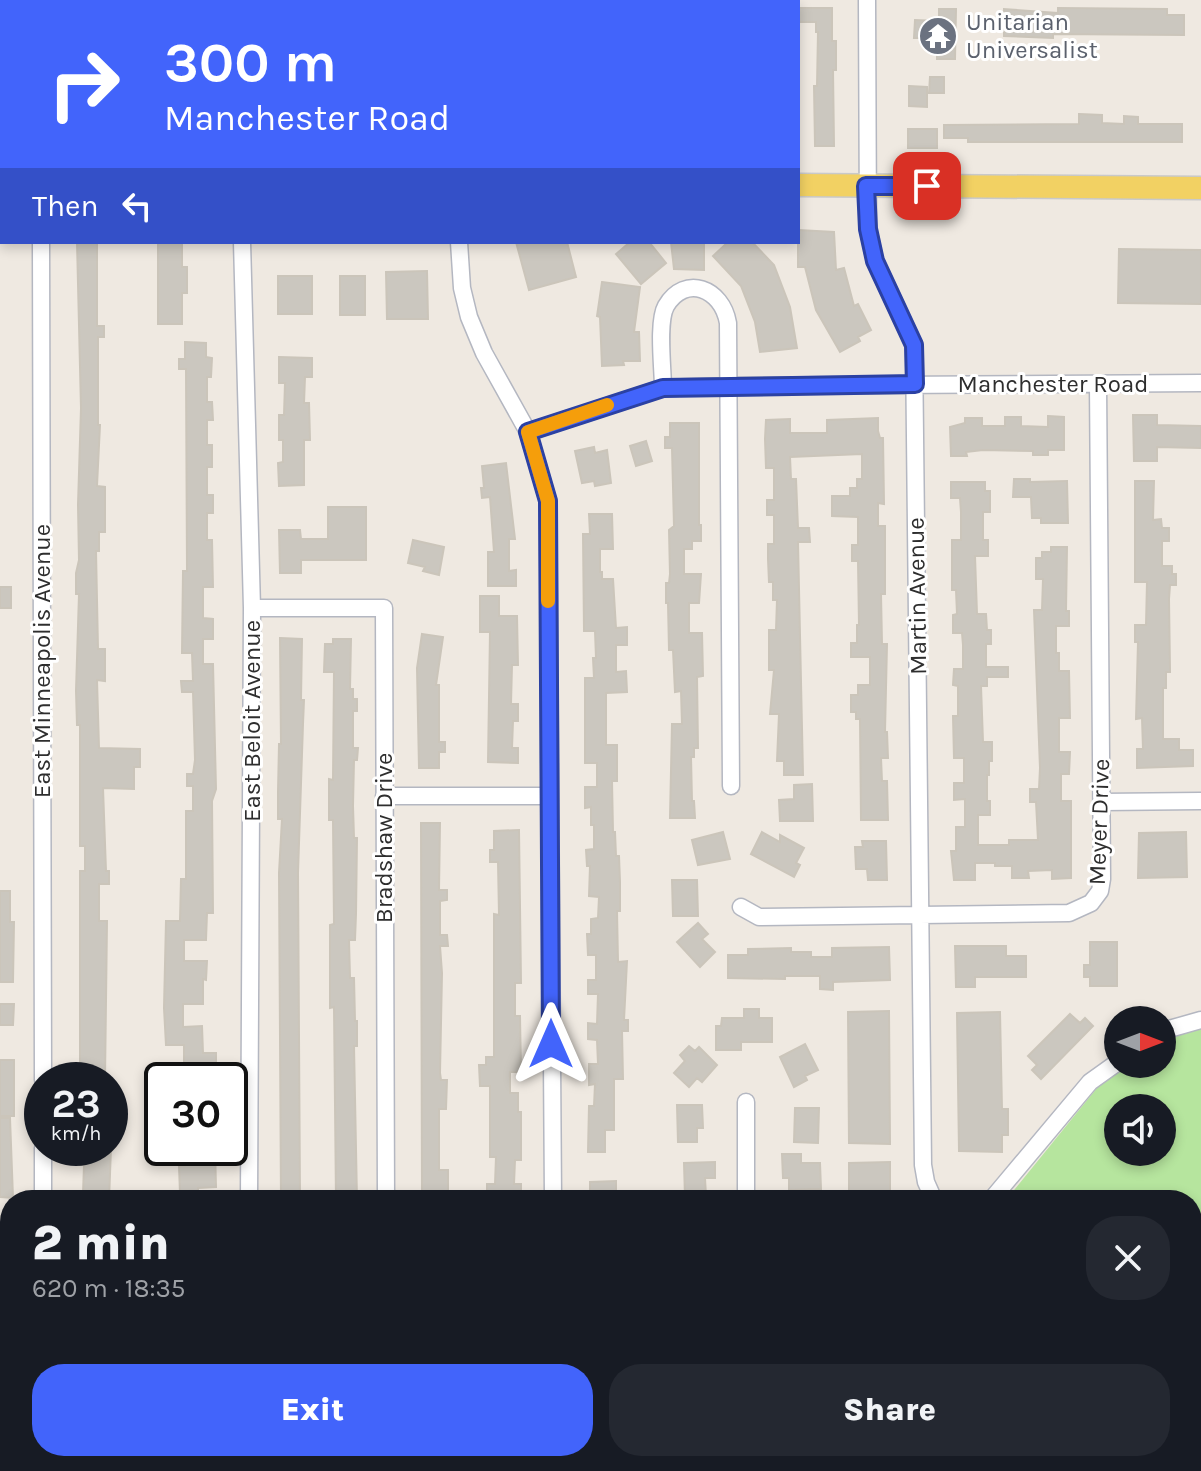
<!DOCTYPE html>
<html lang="en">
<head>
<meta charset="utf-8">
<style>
  body { margin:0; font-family:Karla,sans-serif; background:#242831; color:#f1f3f6; height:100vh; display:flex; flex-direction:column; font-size:30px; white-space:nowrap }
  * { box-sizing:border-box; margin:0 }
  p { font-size:26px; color:#9ea1a6 }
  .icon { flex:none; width:44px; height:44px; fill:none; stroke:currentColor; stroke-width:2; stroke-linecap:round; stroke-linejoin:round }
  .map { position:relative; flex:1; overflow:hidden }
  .panel { position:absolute; left:0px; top:1190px; width:1202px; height:282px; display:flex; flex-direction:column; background:#171b24; border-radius:32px 32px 0 0; box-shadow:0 4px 12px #0003 }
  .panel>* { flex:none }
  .guide { position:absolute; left:0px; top:0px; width:800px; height:244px; box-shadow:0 4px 12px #0003; background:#4264fb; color:#fff; overflow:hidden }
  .needle { width:52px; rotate:90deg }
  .buttons { position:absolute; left:1104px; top:1006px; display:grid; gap:16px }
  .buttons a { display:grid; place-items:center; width:72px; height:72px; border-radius:50%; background:#171b24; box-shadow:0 4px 12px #0003; font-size:40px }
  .speed { position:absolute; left:24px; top:1062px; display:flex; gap:16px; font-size:40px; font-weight:700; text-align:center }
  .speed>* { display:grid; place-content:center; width:104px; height:104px; border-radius:50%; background:#171b24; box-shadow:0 4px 12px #0003; line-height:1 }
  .speed small { font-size:20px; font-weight:400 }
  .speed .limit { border:4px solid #111; border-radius:12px; background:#fff; color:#111 }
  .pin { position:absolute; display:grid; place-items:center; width:68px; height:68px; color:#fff; margin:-34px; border-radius:16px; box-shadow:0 4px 12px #0006 }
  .me { position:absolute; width:88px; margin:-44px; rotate:0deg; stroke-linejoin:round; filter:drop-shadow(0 0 6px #0008) }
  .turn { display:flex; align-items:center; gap:28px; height:168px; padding:0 32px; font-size:36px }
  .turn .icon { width:104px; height:104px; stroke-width:2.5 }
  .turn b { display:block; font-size:56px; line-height:68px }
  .then { display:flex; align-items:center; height:76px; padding:0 32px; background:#0003; gap:16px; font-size:30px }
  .round { display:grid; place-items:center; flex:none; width:84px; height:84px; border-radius:32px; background:#242831 }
  .headline { display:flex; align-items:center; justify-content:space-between; height:136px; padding:0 32px }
  h1 { font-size:48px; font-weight:800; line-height:60px }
  .primary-button { display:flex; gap:16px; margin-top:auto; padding:16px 32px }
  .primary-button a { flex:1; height:92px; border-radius:32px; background:#4264fb; color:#fff; font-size:32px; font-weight:800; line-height:92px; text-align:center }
  .primary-button a+a { background:#242831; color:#f1f3f6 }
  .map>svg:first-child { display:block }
  .green { fill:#b6e59e; fill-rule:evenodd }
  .building { fill:#cbc7bf; stroke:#cbc5ba; stroke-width:2 }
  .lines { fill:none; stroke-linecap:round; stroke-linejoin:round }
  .minor-casing { stroke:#b4b7c1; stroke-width:19 }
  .major-casing { stroke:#c9c9c9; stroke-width:25 }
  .minor { stroke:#fff; stroke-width:16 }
  .major { stroke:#f2d163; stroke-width:22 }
  .route-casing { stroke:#2b41a3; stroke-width:20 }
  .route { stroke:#4264fb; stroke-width:14 }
  .slow { stroke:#f59e0b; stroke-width:14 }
  .labels { text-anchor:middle; stroke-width:6; stroke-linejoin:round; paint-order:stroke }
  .worship-label { font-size:24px; fill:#5b616d; stroke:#fff; text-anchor:start }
  .street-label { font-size:24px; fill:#2e2e2e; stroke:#fff }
</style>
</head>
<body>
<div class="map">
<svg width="1201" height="1471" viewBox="0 0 1201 1471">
  <rect width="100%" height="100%" fill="#efe9e1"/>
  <path class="green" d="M1201,1029V1471H861L860,1462H1192V1200H1006L1101,1083L1130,1064H1162V1043L1170,1037ZM1118,1108H1162V1152H1118Z"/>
  <path class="building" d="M798,8H832V41H836V70H833L834,146H815L814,86H817L818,32H816V22H798Z
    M1058,8L1167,9V15H1184V35L1053,34V38L1004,36V9L1058,13Z
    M939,9H956L955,59H937V47H930V38H914L915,20L939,21Z
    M930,77H944V93H929Z
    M909,86L927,87V107L909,106Z
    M1079,114L1102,115V123L1124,124V116L1138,117V124H1182V142H968V138H944V125L1079,124Z
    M908,129H937V148H908Z
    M798,230L834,232L836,270L844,268L854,306L858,304L871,330L858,337L860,341L840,352L816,310L805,267H798Z
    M77,242H97V326H104V337H98V425H100L97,486L105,487V532H99V551H96L98,649H105V681L97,680L99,748L140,749V767H134V789L103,788L106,871H109V884H99V921H107L105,1080H80V871H85V846H80V725H77L76,691L79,594H76V573L79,560L78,505L81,408Z
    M158,242H182V267H187V293H182V324H158Z
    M516,242H567L576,277L529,290Z
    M630,242H649L666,263L641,284L616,254Z
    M671,242H704V270L674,269Z
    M728,242H752L774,265L790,307L797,348L760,352L755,322L741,286L713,256Z
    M1119,249L1201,250V304L1118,303Z
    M427,271L428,319H387L386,272Z
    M278,276H312V314H278Z
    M340,276H365V315H340Z
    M602,282L640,287L634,332H639L640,361H623L624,365L602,366L600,317L597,316Z
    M185,342L206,343V357L212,358L211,377H207V402H212L213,420H207V445H212V467H207V495H213V513H207V540H212L213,587H203V618L213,619V639H203V664H213L216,789L212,801L213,913H207L206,940H184V961H207L206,980L203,979V1004H183V1027L202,1026L203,1053H216V1079H184V1045H166L164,1008L166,921H180L181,879H186V811H193V786H187V774H193L195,760L193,692H182L181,681H193L192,653H182L183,571H187L186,369H179V359H185Z
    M279,357L312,358V377H305L304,403H309L310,440H304V485L279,486L278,463L283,462V440H279V415H284L285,383H279Z
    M1133,415H1157V425L1201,426V448L1157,447V461H1134Z
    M1048,416L1064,417V450H1048V455H1033V451L983,450L966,452L967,456H951L950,427L965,423V418H982V426H1005V417H1021V426L1048,427Z
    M878,418V431L880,438H883L884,504L878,503V526H885V594H881L882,644H887L885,732H887L888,758H881L882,781H887L888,820H861L860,719H856V712H851V695H858V685H870V657H851V643H857V625H859L858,561H852V545H858V517L832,516V496H850V488H857V479H862V454L790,457L791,479H796L798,528H809L810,542H798L803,775H784V761H777L779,714H770L774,670H769V630H776L777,600H773V582H769L768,559V544H774V515H767V500H774V468H766L765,439L766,420L790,419V433H827V420Z
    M670,423H699V525H701V541H692V549H684V574H701L699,603H689V633H702L703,676L697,677L698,748H694V757H691L692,801H694L695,818H670L672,724H682L681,691L675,692L673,650H669L668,603H666V583H669L670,574L669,530L674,526L672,448H665V437H670Z
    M646,441L652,461L636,466L630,446Z
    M594,447L595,453L607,450L611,483L595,486L594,481L582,483L575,451Z
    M506,463L515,539H509V571L516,570V586H488V552H494L490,497L482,498L481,488H484L482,466Z
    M1014,479H1030V482L1067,481L1068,523H1041V518H1032L1031,497H1013Z
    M1135,481H1154L1153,520L1161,519L1162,528H1169V541H1162V566H1172V574H1176V585H1170L1169,599L1170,672H1166V688H1163V739H1179V750H1193V766L1137,768V749H1143L1142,718L1136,719L1138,642H1135V625H1146L1147,582H1135Z
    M951,482H985V491H990V512H983V540H988V556H975L977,614H986L987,630H991V644H986V667H1008V677H987V686H981L983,742H992V761H989V775H987V801H990V815H978V845H1009V840H1038L1036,802H1030V789H1039L1040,768L1034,610H1042L1043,579H1036V558H1042V552H1051V547H1067L1066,611H1069V626H1056V653H1059V671H1069L1070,718H1059V752H1070L1069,774H1061V801H1071V878L1052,879V870L1028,871L1029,878H1012V866H995V863H975V880H954L951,851H956V827H965V799L954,800V783H964V758H954L953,716H958V686L953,685L954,669H963V645L962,633H953V615L957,614L956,590H952V540H961V512L960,498H951Z
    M328,507H366V560H301V573H280L279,530H300L301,539H328Z
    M589,514H612L613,549H600V572H602V579H613L616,628L627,627V645H616V672L626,671L627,692L606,693V745H617V781H612L613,832H615L616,856H619L620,882V911H617L618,962L627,961L624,1020H628V1031H622L623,1079H614V1130H605V1152H588L589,1106H594L595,1084L589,1085V1064H598L597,1040L588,1039V1023L597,1024L598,994H588V980H596V955H588L587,934H591V919L598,918L599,897L589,896L590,866H587L586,850L594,849V825H591V807L585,808V787H597V763H585V678H594L593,658H596L595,631H584L583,534H590Z
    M413,540L444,547L439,575L423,571L425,567L408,563Z
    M0,587H11V608H0Z
    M480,596H499V616H517L518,665H512L511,704H518V721H513L512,748H518V763L488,762L490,632H480Z
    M422,634L443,637L436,685H439V742H445V752H439V768H419L417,668Z
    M280,638L302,639L301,700H304L303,724L298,873L300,1200H281L279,873L282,819H278V792L279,744H281Z
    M333,639H351L350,689H353V699H357V711H353V748H358L357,760H354L353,806L354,838H357L356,914L355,940H349L350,978H354L355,1021H357V1046H354L357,1200H336L334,1007L330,1008V925L334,924L333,820H329V779L333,780L334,672H324L325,644H333Z
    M812,784L813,821H780L779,800L794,799V785Z
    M421,823H440L439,890H447V900L440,901V935H447L448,946H440L442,973L440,1073L441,1080H447L446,1109H439V1170H448V1196H443V1200H422Z
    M519,830L521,983H515V1016H520L521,1072H510V1093H518V1112H521V1160H515L514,1184H521V1199L487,1200V1184H495L496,1157H490V1086H480L479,1065H486V1057H494V914L499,915L498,862H490V850H494V831Z
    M723,832L730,859L698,865L692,840Z
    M762,832L780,842V835L804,848L796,863L800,865L794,877L751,854Z
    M1186,832L1187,877L1138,878L1139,833Z
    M862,841H886L887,880H868L867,869H856L855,847H863Z
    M672,880H697L698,916H673Z
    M0,891H10V922H14L13,982H0Z
    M698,923L708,934L702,939L715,952L700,967L677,942Z
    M1090,942H1117V986H1090V977H1084V965H1090Z
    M955,946H1006V956H1026V977H975V987H956Z
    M889,947L890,980L833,982V990L820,989V976H785V979L728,978V955H748V949L791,948V952H811V957H832V948Z
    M0,1004H14L13,1025H0Z
    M744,1009H759V1018H772V1042H741V1050H716V1026H721L722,1018H744Z
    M889,1011L890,1144L849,1143L848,1012Z
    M1000,1012L1002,1109H1008V1135H1002V1152L959,1151L957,1013Z
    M1070,1014L1080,1023L1085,1018L1093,1026L1041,1079L1032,1070L1037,1065L1028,1056Z
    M805,1044L818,1070L805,1076L807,1080L794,1087L780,1057Z
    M689,1046L695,1051L699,1047L717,1065L702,1082L697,1078L689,1087L674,1073L685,1061L680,1055Z
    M0,1060H14V1116H0Z
    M677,1105H702L703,1128H697V1142H678Z
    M795,1108H819L818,1143L794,1142Z
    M0,1118H10L13,1198L0,1197Z
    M94,1148H111L109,1200H89V1194H83L84,1165H80V1150Z
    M185,1148H215L216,1187L198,1188V1193H180L179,1166H185Z
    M782,1154H801V1163H820L821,1189L789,1190V1178H783Z
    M715,1162V1178H705L706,1196L685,1197L684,1163Z
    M890,1162V1200H849V1163Z
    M616,1181V1200H595V1196H590V1182Z"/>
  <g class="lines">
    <defs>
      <path id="minor" d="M867,0L868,229L875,261L914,345L923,1165L926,1182L934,1200
        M42,2V0
        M242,2V0
        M458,2V0
        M41,242L43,1080
        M242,242L252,608L249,1200
        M459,242L462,288L469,317L484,353L528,432L548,501L553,1200
        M663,388C663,369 657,322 666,306C685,274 722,288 728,323L731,786
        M528,432L663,388L730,386L1201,383
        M252,608H384L386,1200
        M384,796H550
        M1102,802L1201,801
        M741,907L759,917L1069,913L1091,903L1100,891L1102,879L1098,384
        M1162,1031L1201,1020
        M43,1148V1200
        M746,1200V1102
        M991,1200L1090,1082L1118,1062
        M0,1326H10
        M387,1462V1471
        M747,1462V1471
        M248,1471V1462
        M553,1471V1462"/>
      <path id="major" d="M0,178H2
        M798,185L1201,188"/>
    </defs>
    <use href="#minor" class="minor-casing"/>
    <use href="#major" class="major-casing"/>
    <use href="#minor" class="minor"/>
    <use href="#major" class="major"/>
  </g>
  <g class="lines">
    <defs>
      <path id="route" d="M551,1044L548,501L528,432L663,388L915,384L914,345L875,261L868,229L866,186H927"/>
    </defs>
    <use href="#route" class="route-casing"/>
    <use href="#route" class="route"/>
    <path class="slow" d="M548,601V501L528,432L607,405"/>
  </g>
  <defs>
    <symbol id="temple-disc" viewBox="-11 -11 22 22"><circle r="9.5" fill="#6b7280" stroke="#fff"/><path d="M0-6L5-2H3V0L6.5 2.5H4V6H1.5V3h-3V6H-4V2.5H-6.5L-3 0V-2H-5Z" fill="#fff"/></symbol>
  </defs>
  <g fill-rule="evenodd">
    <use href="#temple-disc" x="916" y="14" width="44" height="44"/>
  </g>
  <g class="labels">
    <g class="worship-label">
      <text x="966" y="30">Unitarian<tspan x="966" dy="28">Universalist</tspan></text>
    </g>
    <g class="street-label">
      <text x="1053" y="392">Manchester Road</text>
      <text transform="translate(917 596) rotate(-91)" y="8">Martin Avenue</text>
      <text transform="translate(42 661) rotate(-90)" y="8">East Minneapolis Avenue</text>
      <text transform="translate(252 721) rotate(-90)" y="8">East Beloit Avenue</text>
      <text transform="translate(1099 822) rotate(-88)" y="8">Meyer Drive</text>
      <text transform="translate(384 838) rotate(-90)" y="8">Bradshaw Drive</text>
    </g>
  </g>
</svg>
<div class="buttons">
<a><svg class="needle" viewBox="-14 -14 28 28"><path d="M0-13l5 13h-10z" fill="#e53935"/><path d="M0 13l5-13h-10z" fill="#9ea1a6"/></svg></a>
<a><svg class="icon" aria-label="sound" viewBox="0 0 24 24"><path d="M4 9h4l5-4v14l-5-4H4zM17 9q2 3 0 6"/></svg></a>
</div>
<div class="speed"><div>23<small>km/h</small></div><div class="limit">30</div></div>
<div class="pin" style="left:927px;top:186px;background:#d93025"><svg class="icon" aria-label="arrive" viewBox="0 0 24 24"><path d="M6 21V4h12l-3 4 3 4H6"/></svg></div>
<svg class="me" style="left:551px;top:1044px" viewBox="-20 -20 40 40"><path d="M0-17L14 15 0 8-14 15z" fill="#4264fb" stroke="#fff" stroke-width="4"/></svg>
<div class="guide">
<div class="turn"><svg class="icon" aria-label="right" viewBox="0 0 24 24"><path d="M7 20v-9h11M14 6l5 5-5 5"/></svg><div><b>300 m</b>Manchester Road</div></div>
<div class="then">Then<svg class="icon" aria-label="left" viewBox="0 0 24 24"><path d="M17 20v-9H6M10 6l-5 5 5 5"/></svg></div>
</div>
<section class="panel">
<div class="headline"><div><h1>2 min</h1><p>620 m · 18:35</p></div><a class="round"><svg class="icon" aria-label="close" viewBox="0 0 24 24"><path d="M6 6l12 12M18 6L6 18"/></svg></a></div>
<div class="primary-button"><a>Exit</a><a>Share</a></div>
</section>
</div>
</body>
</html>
